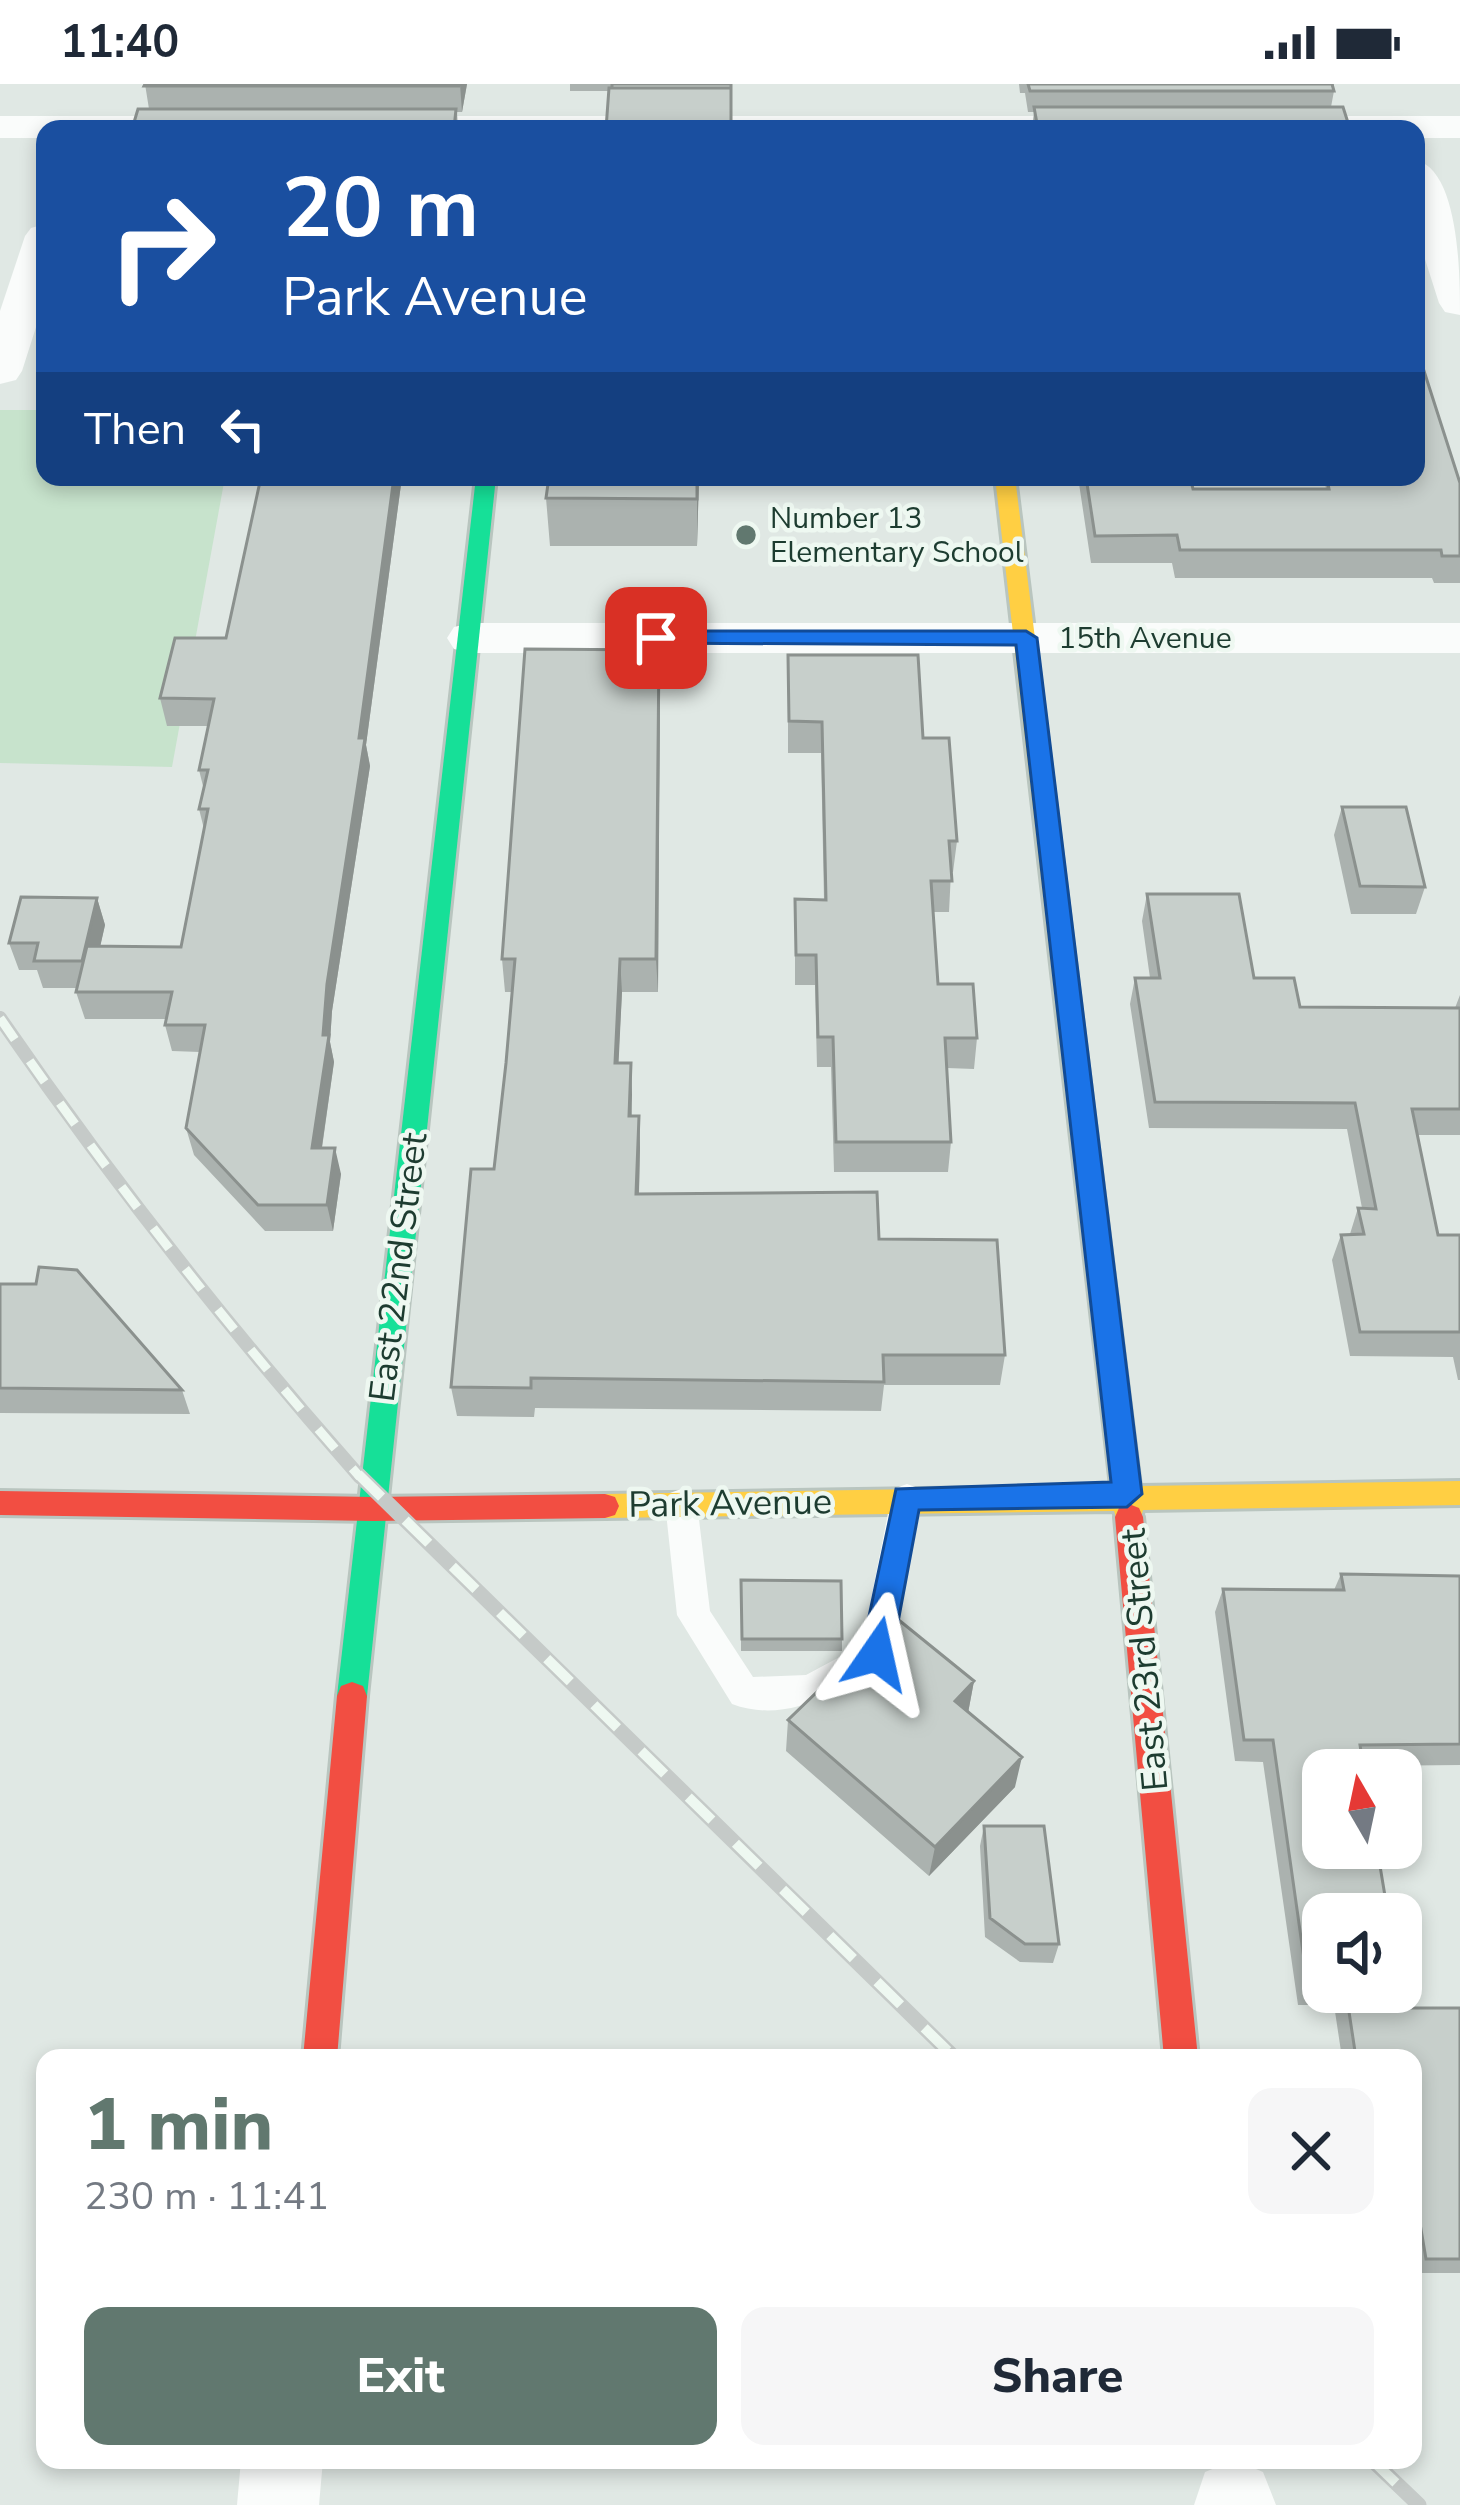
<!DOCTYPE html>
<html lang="en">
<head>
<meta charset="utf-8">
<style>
  body { margin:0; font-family:"Nunito Sans",sans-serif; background:#f6f6f7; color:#1f2937; height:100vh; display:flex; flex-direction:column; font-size:45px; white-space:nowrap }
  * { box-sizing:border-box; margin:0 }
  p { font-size:39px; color:#747a83 }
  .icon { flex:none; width:66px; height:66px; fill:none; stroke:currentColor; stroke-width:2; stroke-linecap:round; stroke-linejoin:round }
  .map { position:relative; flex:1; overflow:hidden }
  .sheet { position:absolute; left:36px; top:1965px; width:1386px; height:420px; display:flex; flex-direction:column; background:#fff; border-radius:24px; box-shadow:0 6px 18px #0003 }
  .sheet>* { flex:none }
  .top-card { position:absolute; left:36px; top:36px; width:1389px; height:366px; border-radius:24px; box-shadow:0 6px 18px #0003; background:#1a4fa0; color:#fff; overflow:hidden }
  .needle { width:78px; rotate:351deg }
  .tools { position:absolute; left:1302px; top:1665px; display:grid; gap:24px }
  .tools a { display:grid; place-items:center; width:120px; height:120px; border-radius:24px; background:#fff; box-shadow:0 6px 18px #0003; font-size:60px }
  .pin { position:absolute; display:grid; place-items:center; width:102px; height:102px; color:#fff; margin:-51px; border-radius:24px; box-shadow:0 6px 18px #0006 }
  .me { position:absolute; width:132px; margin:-66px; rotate:11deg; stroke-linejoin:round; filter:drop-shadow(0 0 9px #0008) }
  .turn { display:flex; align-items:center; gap:42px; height:252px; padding:0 48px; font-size:54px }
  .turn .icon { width:156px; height:156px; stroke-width:2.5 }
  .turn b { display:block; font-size:84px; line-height:102px }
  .then { display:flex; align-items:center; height:114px; padding:0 48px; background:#0003; gap:24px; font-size:45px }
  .round { display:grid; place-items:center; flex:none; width:126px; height:126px; border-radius:24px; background:#f6f6f7 }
  .overview { display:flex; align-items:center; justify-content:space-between; height:204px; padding:0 48px }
  h1 { font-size:72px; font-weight:800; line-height:90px; color:#61786f }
  .button { display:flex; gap:24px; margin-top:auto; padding:24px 48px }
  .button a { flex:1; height:138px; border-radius:24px; background:#61786f; color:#fff; font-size:48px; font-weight:800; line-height:138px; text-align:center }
  .button a+a { background:#f6f6f7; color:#1f2937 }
  .status { display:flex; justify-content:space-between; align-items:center; height:84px; padding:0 60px; background:#fff; direction:ltr }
  .status svg { height:33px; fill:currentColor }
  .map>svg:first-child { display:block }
  .green { fill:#c7e3cc }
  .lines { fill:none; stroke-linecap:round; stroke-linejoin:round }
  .fast-casing { stroke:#b9c5bf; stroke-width:6 }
  .slow-casing { stroke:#b9c5bf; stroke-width:6 }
  .jam-casing { stroke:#b9c5bf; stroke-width:6 }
  .lane { fill:#fafcfb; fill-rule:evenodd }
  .street { fill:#fafcfb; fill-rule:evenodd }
  .fast { fill:#16e098; fill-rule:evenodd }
  .slow { fill:#ffcf43; fill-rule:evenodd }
  .jam { fill:#f24e42; fill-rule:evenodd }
  .rail-far1-casing { stroke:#c5cac8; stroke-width:14 }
  .rail-casing { stroke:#c5cac8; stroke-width:15 }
  .rail-far1 { stroke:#eef8f1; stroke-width:9; stroke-dasharray:26; stroke-linecap:butt }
  .rail { stroke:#eef8f1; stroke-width:10; stroke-dasharray:33; stroke-linecap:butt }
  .wall { fill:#abb2af }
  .shaded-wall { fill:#8b918e }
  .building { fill:#c7cfcb; stroke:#8b918e; stroke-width:3 }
  .route { fill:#1a73e8; stroke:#114b97; stroke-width:3 }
  .poi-dot { fill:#61786f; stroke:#eef8f1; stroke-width:4.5 }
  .labels { text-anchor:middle; stroke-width:9; stroke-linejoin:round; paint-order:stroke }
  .far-poi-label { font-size:30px; fill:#1d3c30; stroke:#eef8f1; text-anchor:start }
  .far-street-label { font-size:30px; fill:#1d3c30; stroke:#eef8f1 }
  .street-label { font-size:36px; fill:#1d3c30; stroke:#eef8f1 }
</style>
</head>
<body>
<div class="status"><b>11:40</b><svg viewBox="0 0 49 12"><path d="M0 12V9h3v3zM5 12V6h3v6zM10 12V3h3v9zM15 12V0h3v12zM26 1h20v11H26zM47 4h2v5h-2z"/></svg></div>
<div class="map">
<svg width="1460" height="2421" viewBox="0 0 1460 2421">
  <rect width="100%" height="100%" fill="#e0e8e4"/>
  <path class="green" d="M0,326H45V393H225L172,683L0,679Z"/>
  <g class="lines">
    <defs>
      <path id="fast" d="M476,393H496L367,1612L363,1622L352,1626L341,1622L337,1612Z"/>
      <path id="slow" d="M995,393H1015L1140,1402L1460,1397V1421L1143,1426L1139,1442L1129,1446L1119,1442L1114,1427L605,1434L595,1431L591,1422L595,1413L605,1410L1111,1402Z"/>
      <path id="jam" d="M0,1407L373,1413L605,1410L615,1413L619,1422L615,1431L605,1434L373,1437L0,1431Z
        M1129,1420L1139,1424L1143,1433L1198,1974H1164L1115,1433L1119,1424Z
        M352,1598L363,1602L367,1612L337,1974H303L337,1612L341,1602Z"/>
    </defs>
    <use href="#fast" class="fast-casing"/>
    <use href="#slow" class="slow-casing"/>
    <use href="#jam" class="jam-casing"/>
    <path class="lane" d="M907,1400L918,1404L923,1414L889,1581C842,1606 787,1641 732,1620L677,1531L665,1419L670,1409L681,1405L692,1409L697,1419L710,1527L753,1593L806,1591L862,1561L891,1414L896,1404Z"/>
    <path class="street" d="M0,32H216L235,43L45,45V54H0Z
      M378,32H1110L1129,43H359Z
      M1266,32H1460V54H1416V45L1247,43Z
      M1416,76C1460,87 1460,194 1460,231L1445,228L1439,219L1416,147Z
      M45,140V215L22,287L16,296L0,300V227L25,152L31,144Z
      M471,539H1460V569H471L454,565L447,554L454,543Z
      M241,2376H323L319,2421H237Z
      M1235,2376L1263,2388L1276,2421H1194L1205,2388Z"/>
    <use href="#fast" class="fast"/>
    <use href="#slow" class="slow"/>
    <use href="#jam" class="jam"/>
    <defs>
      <path id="rail-far1" d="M0,934C111,1096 230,1246 360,1393"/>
      <path id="rail" d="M358,1390L955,1974
        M1372,2376L1419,2421"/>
    </defs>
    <use href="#rail-far1" class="rail-far1-casing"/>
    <use href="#rail" class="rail-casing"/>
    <use href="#rail-far1" class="rail-far1"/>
    <use href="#rail" class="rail"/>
  </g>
  <path class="wall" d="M145,0H467L462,28H457L458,45H132L149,25Z
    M570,0H731V41L606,45L609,7H570Z
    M1019,0H1334V7L1331,23L1350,45H1032L1034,28H1028L1025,9H1020Z
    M261,393H402L366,661L370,682L332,927L330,958L334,978L322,1064L341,1090L333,1147H265L194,1071L186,1044L200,968L172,967L165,941L166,935H85L76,908L77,904H43L37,886H19L9,859L97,814L105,841L100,862L181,863L204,745L199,725L204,706L199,686L208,642H167L160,614L226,554Z
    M549,393H699L697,462H550L546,414Z
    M1078,393H1190L1193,405H1326L1324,393H1416L1460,399V499H1434L1432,494H1175L1172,479H1091Z
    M788,571L923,654L957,757L953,788H951L949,828H933L938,900L977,954L974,985L947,984L951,1058L948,1088H834L831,983H817L815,901H795V815L824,816L821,669H788Z
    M660,599L658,908H622L618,979H631L632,1032H639L640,1064L639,1110L879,1155L1005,1271L1000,1301H884L881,1327L535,1324L534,1333L457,1332L451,1303L494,1085L506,979L512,908H505L502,875Z
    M1342,723L1425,803L1416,830H1351L1334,751Z
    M1147,810L1254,894L1300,923L1455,924L1460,911V1051H1418L1438,1151H1460V1296H1458L1453,1273L1350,1272L1332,1176L1341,1151L1350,1150L1358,1124H1362L1347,1045L1149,1044L1130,920L1135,894H1150L1142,837Z
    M0,1200H36L182,1306L190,1330L0,1329Z
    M1341,1490L1460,1492V1681L1364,1682L1323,1830V1908H1401L1404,1924H1460V2189H1413V1974H1342L1334,1921H1298L1263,1678L1235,1677L1215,1528L1223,1505L1334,1506Z
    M741,1496L842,1555V1567H741Z
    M974,1597L968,1629L1015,1703L929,1792L786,1667L788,1636Z
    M984,1742L1059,1860L1053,1879L1020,1878L985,1853L980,1762Z"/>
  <path class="shaded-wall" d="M460,0H467L462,28Z
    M394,393H402L366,661L370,682L332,927L330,958L334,978L318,1090L312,1064L327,900Z
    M697,393H699L697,462Z
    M659,566L660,599L658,908L656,875Z
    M97,814L105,841L91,904L82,877Z
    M620,875L622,908L617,1011L615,979Z
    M631,979L632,1011L630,1064L629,1032Z
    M639,1032L640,1064L638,1142L636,1110Z
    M335,1064L341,1090L333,1147L327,1121Z
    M974,1597L968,1629L955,1617Z
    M1022,1673L1015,1703L929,1792L935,1763Z"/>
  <path class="building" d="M145,0H460L459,2H144Z
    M612,0H731V4H612Z
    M1028,0H1332L1334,7H1030Z
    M609,4H731V41L890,45H606Z
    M1034,23H1343L1350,45H1038Z
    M138,25H456L454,45H132Z
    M1416,262L1460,399V472H1442L1441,466H1180L1177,451L1095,452L1086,393H1190L1193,405H1329L1328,400H1339L1337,393H1416Z
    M261,393H394L359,654H365L327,900L323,951H329L312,1064H335L327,1121H258L186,1044L205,941H165L172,908H76L87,862L181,863L208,725H199L208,686H199L214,615L160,614L175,554H226Z
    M549,393H697V415L546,414Z
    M525,565L659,566L656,875H620L615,979H631L629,1032H639L636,1110L877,1108L879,1155L997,1156L1005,1271H883L884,1298L531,1294V1304L451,1303L471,1085H494L506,979L515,875H502Z
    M788,571H918L923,654H949L957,757H949L952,797H931L938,900H973L977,954H945L951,1058H836L833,953H818L816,871H796L795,815L826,816L822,638L789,637Z
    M1342,723H1406L1425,803L1360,802Z
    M1147,810H1239L1254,894H1294L1300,923L1460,924V1025H1412L1438,1151H1460V1248H1360L1341,1151L1364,1150L1358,1124L1376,1125L1355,1019L1155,1018L1135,894H1160Z
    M21,813L97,814L82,877H34L38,859H9Z
    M39,1183L77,1186L182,1306L0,1304V1200H36Z
    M1341,1490L1460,1492V1660L1360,1661L1364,1686H1323V1764H1377L1388,1830H1323V1903H1308L1273,1656H1244L1223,1505L1344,1506Z
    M741,1496L841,1497L842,1555H742Z
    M900,1537L974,1597L955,1617L1022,1673L935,1763L788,1636L849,1577L895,1553Z
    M984,1742H1044L1059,1860H1025L990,1834Z
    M1401,1905L1404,1924H1460V2175H1426L1413,2098V1974H1356L1346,1908H1401Z"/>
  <path class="route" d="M656,547H1026L1037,554L1142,1410L1127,1423L919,1426L892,1570L887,1580L877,1584L866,1580L861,1570L896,1405L1111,1398L1016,561L648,559V549Z"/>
  <circle class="poi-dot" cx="746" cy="451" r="12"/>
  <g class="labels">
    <g class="far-poi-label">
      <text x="770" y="444">Number 13<tspan x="770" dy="34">Elementary School</tspan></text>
    </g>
    <g class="far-street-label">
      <text x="1145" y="564">15th Avenue</text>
    </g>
    <g class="street-label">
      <text transform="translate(397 1183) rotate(-83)" y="13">East 22nd Street</text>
      <text transform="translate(730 1418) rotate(-1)" y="13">Park Avenue</text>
      <text transform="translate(1143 1576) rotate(-95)" y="13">East 23rd Street</text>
    </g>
  </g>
</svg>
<div class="tools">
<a><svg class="needle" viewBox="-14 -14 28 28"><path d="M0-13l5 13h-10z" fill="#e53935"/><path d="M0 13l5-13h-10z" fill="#747a83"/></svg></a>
<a><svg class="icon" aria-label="sound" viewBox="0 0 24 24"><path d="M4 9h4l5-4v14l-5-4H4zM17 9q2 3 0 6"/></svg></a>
</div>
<div class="pin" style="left:656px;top:554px;background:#d93025"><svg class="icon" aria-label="arrive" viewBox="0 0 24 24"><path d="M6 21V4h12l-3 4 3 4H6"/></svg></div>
<svg class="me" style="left:877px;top:1570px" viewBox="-20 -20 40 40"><path d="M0-17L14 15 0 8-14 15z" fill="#1a73e8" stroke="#fff" stroke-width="4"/></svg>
<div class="top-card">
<div class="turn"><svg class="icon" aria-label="right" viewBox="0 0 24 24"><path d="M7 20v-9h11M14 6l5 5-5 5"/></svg><div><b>20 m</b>Park Avenue</div></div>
<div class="then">Then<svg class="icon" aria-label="left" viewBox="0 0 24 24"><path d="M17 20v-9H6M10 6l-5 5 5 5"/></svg></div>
</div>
<section class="sheet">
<div class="overview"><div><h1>1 min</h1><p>230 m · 11:41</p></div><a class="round"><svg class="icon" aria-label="close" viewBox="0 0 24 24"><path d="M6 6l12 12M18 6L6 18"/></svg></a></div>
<div class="button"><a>Exit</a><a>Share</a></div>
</section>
</div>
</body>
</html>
